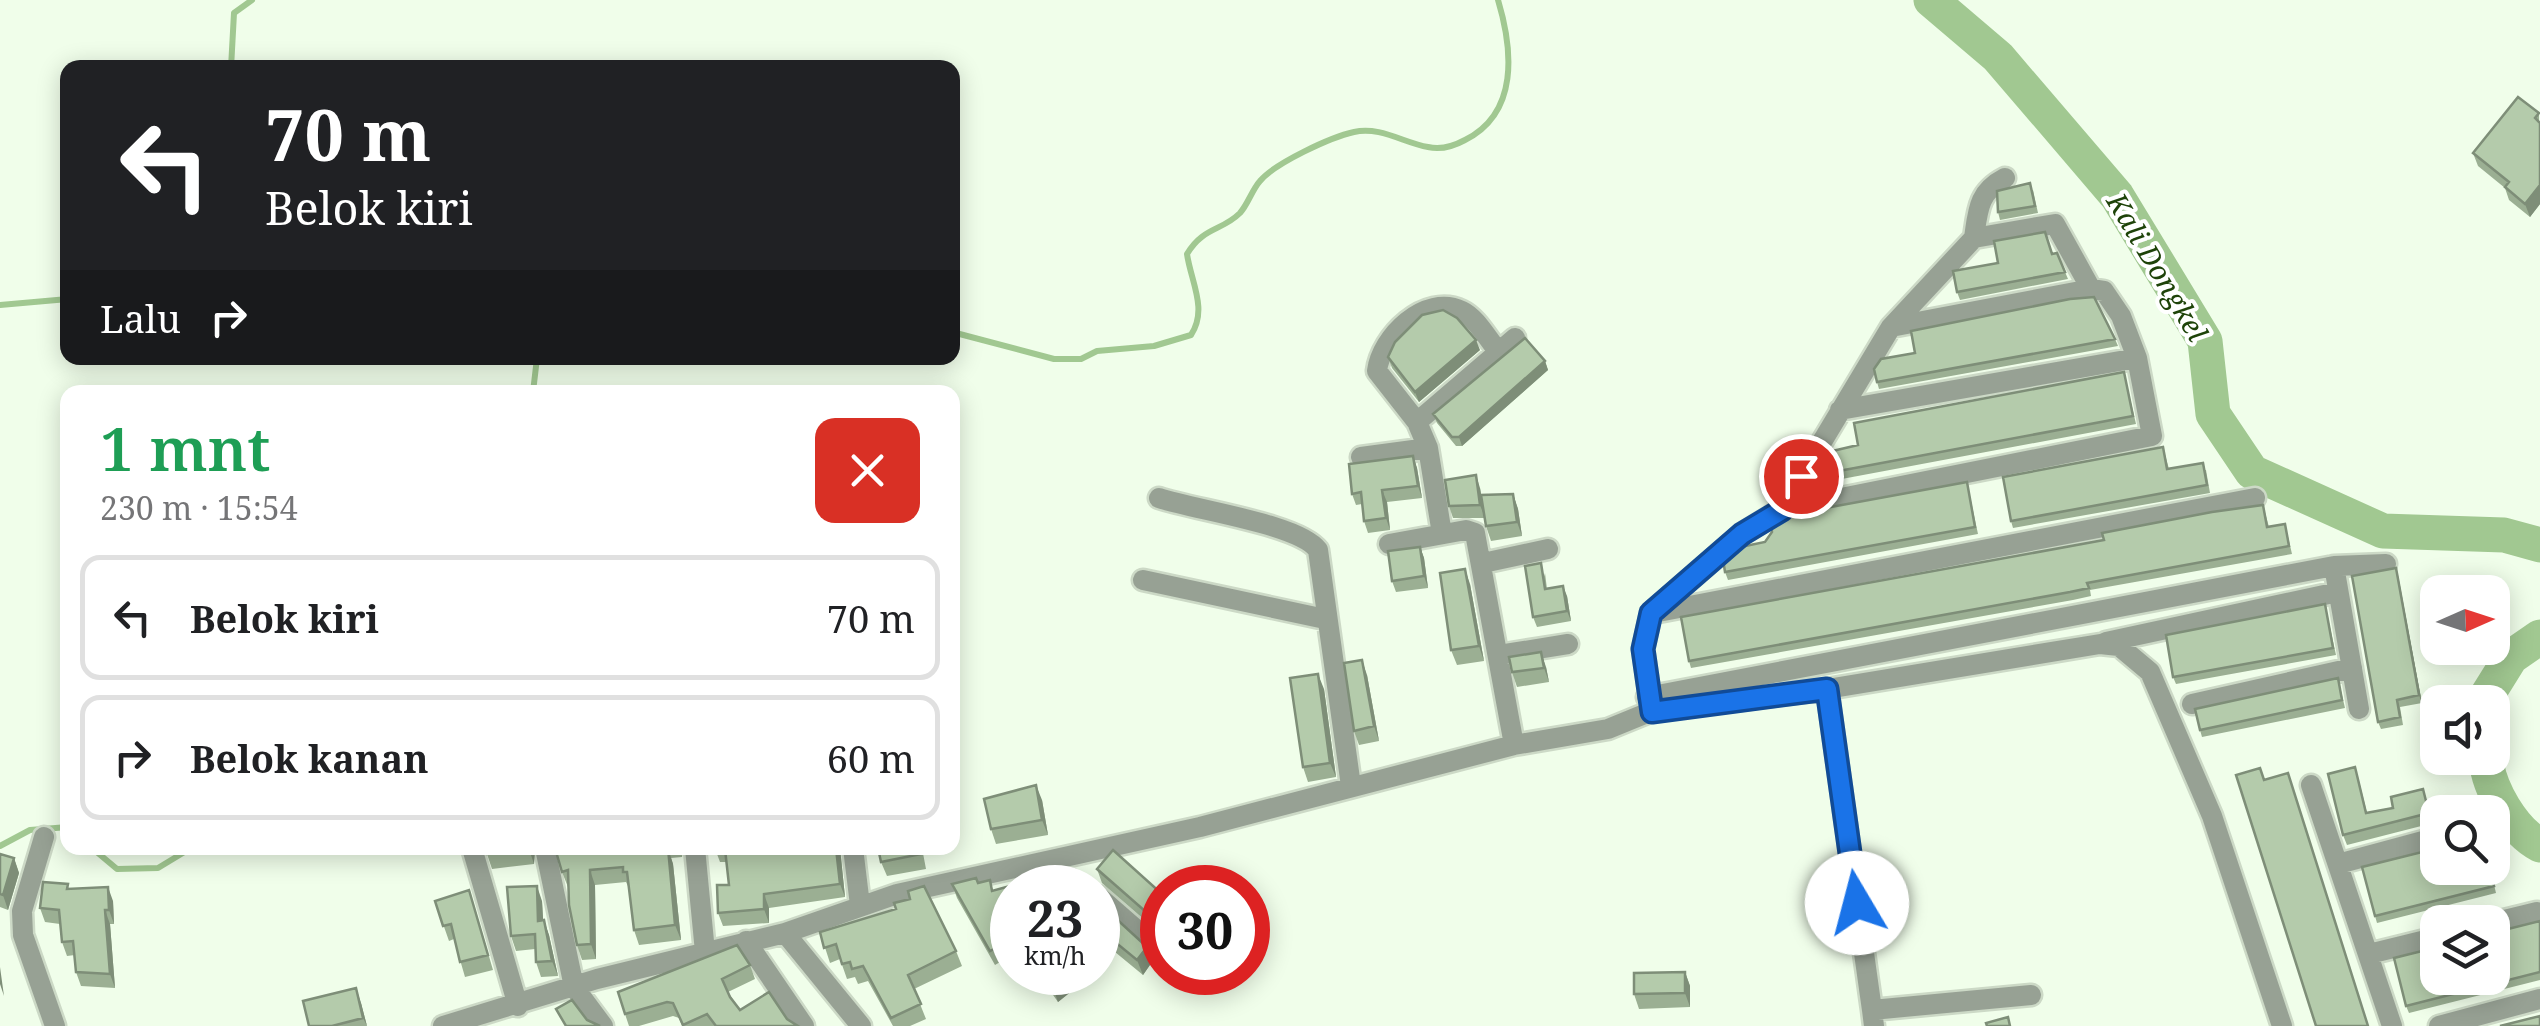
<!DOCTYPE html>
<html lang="id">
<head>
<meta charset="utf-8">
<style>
  body { margin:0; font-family:"Noto Serif",serif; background:#f2f2f2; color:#202124; height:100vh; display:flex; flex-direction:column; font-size:38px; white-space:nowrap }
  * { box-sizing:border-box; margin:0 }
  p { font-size:32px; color:#757577 }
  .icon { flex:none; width:55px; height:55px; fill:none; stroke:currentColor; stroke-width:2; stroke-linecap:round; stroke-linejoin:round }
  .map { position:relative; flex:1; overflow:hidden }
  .sheet { position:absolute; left:60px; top:385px; width:900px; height:470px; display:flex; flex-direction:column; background:#fff; border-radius:20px; box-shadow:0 5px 25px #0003 }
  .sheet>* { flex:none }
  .banner { position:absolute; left:60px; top:60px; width:900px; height:305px; border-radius:20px; box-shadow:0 5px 25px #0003; background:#202124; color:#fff; overflow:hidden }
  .needle { width:65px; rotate:87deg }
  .tools { position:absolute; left:2420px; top:575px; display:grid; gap:20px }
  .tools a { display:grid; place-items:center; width:90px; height:90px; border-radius:20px; background:#fff; box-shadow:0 5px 25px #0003; font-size:50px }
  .speed { position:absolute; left:990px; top:865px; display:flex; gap:20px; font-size:50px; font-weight:700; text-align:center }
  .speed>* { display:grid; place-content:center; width:130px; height:130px; border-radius:50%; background:#fff; box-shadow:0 5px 25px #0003; line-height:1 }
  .speed small { font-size:25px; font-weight:400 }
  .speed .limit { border:15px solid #d22; background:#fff; color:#111 }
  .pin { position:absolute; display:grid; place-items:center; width:85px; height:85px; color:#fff; margin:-42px; border:5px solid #fff; border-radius:50%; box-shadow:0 2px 10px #0007 }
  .me { position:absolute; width:110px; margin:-55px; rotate:352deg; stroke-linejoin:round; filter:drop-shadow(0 0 8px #0008) }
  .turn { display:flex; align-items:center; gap:35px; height:210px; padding:0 40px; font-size:45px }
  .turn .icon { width:130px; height:130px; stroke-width:2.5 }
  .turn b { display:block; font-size:70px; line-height:85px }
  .then { display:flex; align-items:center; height:95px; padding:0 40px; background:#0003; gap:20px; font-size:38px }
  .round { display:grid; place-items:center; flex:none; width:105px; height:105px; border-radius:20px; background:#f2f2f2 }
  .head { display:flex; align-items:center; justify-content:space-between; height:170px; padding:0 40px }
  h1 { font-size:60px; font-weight:600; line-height:75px; color:#1e9e55 }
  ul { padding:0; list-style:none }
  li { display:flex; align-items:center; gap:30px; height:125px; margin:0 20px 15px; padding:0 20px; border:5px solid #e0e0e0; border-radius:20px }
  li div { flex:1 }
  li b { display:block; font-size:38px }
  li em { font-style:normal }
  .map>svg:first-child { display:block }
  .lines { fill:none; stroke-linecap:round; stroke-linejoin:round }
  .stream { stroke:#a1c891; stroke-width:6 }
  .river { stroke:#a1c891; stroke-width:35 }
  .minor-casing { stroke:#ccd9c6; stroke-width:25 }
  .minor { stroke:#97a194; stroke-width:20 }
  .wall { fill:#9baf93 }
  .shaded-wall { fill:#7e8e78 }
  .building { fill:#b4cbab; stroke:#7e8e78; stroke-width:2.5 }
  .route-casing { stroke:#114b97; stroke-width:25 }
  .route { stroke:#1a73e8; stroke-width:18 }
  .labels { text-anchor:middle; stroke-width:8; stroke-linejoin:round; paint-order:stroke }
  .water-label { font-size:28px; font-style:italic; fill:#1e4309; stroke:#fff }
</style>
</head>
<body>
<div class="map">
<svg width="2540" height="1026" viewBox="0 0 2540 1026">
  <rect width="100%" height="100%" fill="#f0feea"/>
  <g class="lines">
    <path class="stream" d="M231,68L234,13L252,0
      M0,305L68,299
      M952,332L1054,359H1081L1097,351L1154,346L1191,335C1208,309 1191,282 1187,254C1203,227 1222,231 1240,213C1248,204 1252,190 1260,181C1275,163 1331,137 1354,132C1380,126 1404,143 1428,147C1441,150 1454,146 1465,140C1519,113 1513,50 1498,0
      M533,392L537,358
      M0,846L30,830L68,827
      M92,848L117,869L158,868L191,848"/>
    <path class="river" d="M1931,0L1998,57L2117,196L2205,341L2213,414L2252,472L2383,531L2504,535L2540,545
      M2483,702L2511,657L2540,637
      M2486,758C2488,788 2513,831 2540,845"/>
    <defs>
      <path id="minor" d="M1974,238C1978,210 1978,192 2005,178
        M1891,327L2091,289
        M1417,422L1515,338
        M1361,457L1428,448
        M1159,498C1194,510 1299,524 1318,550L1351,786
        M1781,510L2152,436L2137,358L1840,410
        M1442,534L1428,448L1417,422L1377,371C1381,337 1425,293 1462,311C1477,318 1488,340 1499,352
        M1389,544L1466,530L1475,533L1514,745
        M1483,563L1548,549
        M2334,566L2386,564
        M1143,580L1325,619
        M1653,613L2255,498
        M2106,642L2338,592
        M1499,655L1568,644
        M1827,689L1872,1010
        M1647,697L2334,566L2359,709
        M2192,704L2352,668
        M1652,711L1643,649L1651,613L1742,534L1781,510L1891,327L1974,238L2055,224L2091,289L2104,291L2121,316L2137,358
        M2311,785L2392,1026
        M44,837L22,911L23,935L55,1026
        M472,848L518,1006
        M545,848L574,987L603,1026
        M695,848L705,952
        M853,848L860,905
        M1044,863L1084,888
        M2338,864L2438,837
        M1098,896L1162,952
        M2492,923L2537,912
        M785,933L861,1026
        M746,941L804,1026
        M2369,954L2438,937
        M443,1026L597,979L785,933L897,894L1200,827L1514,745L1608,729L1652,711L1827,689L2100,644L2119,646L2150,672L2212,816L2282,1026
        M1874,1026L1872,1010L2031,995
        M2439,1026L2540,999"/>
    </defs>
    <use href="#minor" class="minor-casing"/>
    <use href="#minor" class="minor"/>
  </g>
  <path class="wall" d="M2539,113L2540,204L2530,217L2509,200L2505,188L2478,166L2473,153Z
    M2033,190L2038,213L2000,220L1998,212Z
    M2057,253L2068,279L1960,300L1957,292Z
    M2115,339L2118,346L1879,389L1877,382Z
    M1480,350L1419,402L1392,368L1388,357Z
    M1545,361L1548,370L1462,446H1456L1437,423L1433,414Z
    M2124,372L2136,424L1831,481L1828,473L1858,445Z
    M2163,447L2169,469L2206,470L2210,493L2013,528L2011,521Z
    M1413,456L1417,468L1422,498L1387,502L1390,530L1368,533L1364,521L1362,504L1356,505L1352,494Z
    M1967,482L1978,534L1728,580L1725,572L1765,542Z
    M1480,488L1485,518H1453L1449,506Z
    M1513,494L1518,509L1522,536L1491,541L1486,526Z
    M2263,505L2269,527L2285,524L2292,554L2090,590L2091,596L2073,600L1691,668L1689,661L2104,540Z
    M1420,547L1424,558L1428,588L1396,592L1392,581Z
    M2396,568L2422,703L2400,707L2403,725L2381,729L2378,722Z
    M1545,573L1547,589L1567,596L1571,621L1537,627L1533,617Z
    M1470,584L1484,661L1457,665L1451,650Z
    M2325,604L2336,655L2176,684L2173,677Z
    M1546,667L1549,682L1517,687L1512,672Z
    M1367,675L1379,741L1359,745L1354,731Z
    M2338,678L2345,708L2202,737L2200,730Z
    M1324,689L1336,777L1308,782L1303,767Z
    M2358,777L2367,813L2393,808L2423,789L2433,823L2347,845L2343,835Z
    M1042,800L1048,835L996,844L991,829Z
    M485,848H535L534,864L492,869Z
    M555,848H620V851L661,849L660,848H683L682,857L671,858L673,864L681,940L639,945L634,930L629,888L626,882L595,885L596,959L582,960L577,945L568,887L562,872Z
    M707,848H840L845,897L769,908V923L723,926L718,913L729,885L727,862H720L717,854L709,855Z
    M922,848L926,869L887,876L881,862Z
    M0,854L14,858L19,873L8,910L0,907Z
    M2438,868H2490L2496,893L2377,923L2375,916Z
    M1097,869L1162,894V935L1102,883Z
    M990,880L993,891L1012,888V955L995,965L957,898L952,884L978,883Z
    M69,889L113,901L114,924H110L115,988L81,986L76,972L75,955L67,956L62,942L60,924L45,922L40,908Z
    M435,901L474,905L493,970L465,977L454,939L449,941Z
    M542,901L543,920L549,935L558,976L541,977L536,962L535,949L516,951L511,936Z
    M1098,902L1152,962L1143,975L1098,938Z
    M2540,921V980L2409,1013L2406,1006Z
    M820,932L956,951L962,966L914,989L926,1019L910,1026H893L868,981L858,984L855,977L847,979L840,959L830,963Z
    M750,965L755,979L728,992L740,1010L787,1019L798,1026H682L679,1018L673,1016L639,1026H629L625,1014Z
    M1037,972H1080L1083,982L1058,1002Z
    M1685,972L1690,986V1007L1639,1009L1634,994Z
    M361,1003L367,1026H309Z"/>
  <path class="shaded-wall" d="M2540,185V204L2530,217L2525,204Z
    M1476,340L1480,350L1419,402L1415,392Z
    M1545,361L1548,370L1462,446L1459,437Z
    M1413,456L1417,468L1422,498L1418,486Z
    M1476,475L1480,488L1485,518L1480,505Z
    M1382,490L1387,502L1390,530L1386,518Z
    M1513,494L1518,509L1522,536L1517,522Z
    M1420,547L1424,558L1428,588L1424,576Z
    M2396,568L2398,575L2422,703L2419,695Z
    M1465,569L1470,584L1484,661L1479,646Z
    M1563,586L1567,596L1571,621L1567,611Z
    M1541,652L1546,667L1549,682L1544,668Z
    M1362,660L1367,675L1379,741L1374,726Z
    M1318,674L1324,689L1336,777L1330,763Z
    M952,704L953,707L957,732L952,720Z
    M1036,785L1042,800L1048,835L1042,820Z
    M529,848H535L534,864L529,849Z
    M668,848L673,864L681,940L675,925Z
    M836,848H840L845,897L840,884Z
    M14,858L19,873L8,910L3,895Z
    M590,870L595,885L596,959L591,944Z
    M537,886L542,901L544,935L538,921Z
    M108,887L113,901L114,924L109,910Z
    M764,894L769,908V923L764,909Z
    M105,910L110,924L115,988L110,974Z
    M544,920L549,935L558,976L552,961Z
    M1147,947L1152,962L1143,975L1137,960Z
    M0,967L4,996L0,984Z
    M1073,972H1080L1083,982L1058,1002L1053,988Z
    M1685,972L1690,986V1007L1685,993Z
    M356,988L361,1003L367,1026L363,1018Z"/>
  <path class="building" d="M2518,97L2539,113L2535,118L2540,123V185L2525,204L2505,187L2509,182L2473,153Z
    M2030,183L2035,206L1998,212L1997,191Z
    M2045,232L2052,254L2057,253L2065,272L1957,292L1953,271L1998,263L1994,241Z
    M2094,297L2115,339L1877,382L1874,369L1881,359L1915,353L1911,331L2070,299Z
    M1443,310L1457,318L1476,340L1415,392L1388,357L1395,342L1422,315Z
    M1525,338L1545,361L1459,437H1452L1433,414Z
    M2124,372L2133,416L1828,473L1824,453L1858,445L1854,423Z
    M2163,447L2167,469L2203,463L2207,485L2011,521L2003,477Z
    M1413,456L1418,486L1382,490L1386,518L1364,521L1361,492L1352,494L1349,464Z
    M1476,475L1480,505L1449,506L1445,480Z
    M1967,482L1975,527L1725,572L1723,559L1736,548L1765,542L1772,532L1771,523L1782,516Z
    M1513,494L1517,522L1486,526L1481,495Z
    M2263,505L2267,527L2285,524L2289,546L2087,583L2089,588L2070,592L1689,661L1681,617L2104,540L2102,533L2212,512Z
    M1420,547L1424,576L1392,581L1388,551Z
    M1541,563L1545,589L1563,586L1567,611L1533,617L1525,566Z
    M2396,568L2419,695L2397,700L2400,717L2378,722L2352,576Z
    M1465,569L1479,646L1451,650L1440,573Z
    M2325,604L2333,648L2173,677L2166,635Z
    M1541,652L1544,668L1512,672L1509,657Z
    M1362,660L1374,726L1354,731L1344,663Z
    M1318,674L1330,763L1303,767L1290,678Z
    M2338,678L2342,700L2200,730L2195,709Z
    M2355,767L2366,813L2393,808L2391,797L2423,789L2429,813L2343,835L2328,774Z
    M2260,768L2264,780L2288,773L2368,1026H2316L2236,775Z
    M1036,785L1042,820L991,829L984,799Z
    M485,848H529V849L487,854Z
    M555,848H615L616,852L668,848L675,925L634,930L627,872H623V867L590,870L591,944L577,945L569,905L568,870L562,872Z
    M715,848H836L840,884L764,894V909L718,913L717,885H729L725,849H715Z
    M878,848H920L921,854L881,862Z
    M2438,848V868H2489L2494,886L2375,916L2362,867Z
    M1113,850L1162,894V926L1097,869Z
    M0,854L14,858L3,895L0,894Z
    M976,878L978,883L990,880L992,891L1017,884L1018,888H1012V939L990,951L952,884Z
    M43,882L68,884L67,889L108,887L109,910H105L110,974L76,972L73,941L62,942L59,910L40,908Z
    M1069,884L1080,887L1081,888H1065Z
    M537,886L538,921L544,920L552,961L536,962L535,934L511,936L507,887Z
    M924,886L956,951L908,975L921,1004L891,1018L863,966L852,969L850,962L842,964L836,944L824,948L820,932L896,909L894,903L910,899L908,891Z
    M469,890L488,955L460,962L451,924L443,926L435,901Z
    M1098,902L1147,947L1137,960L1098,928Z
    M2540,921V972L2406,1006L2394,958L2438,947V978H2492V933Z
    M737,945L750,965L722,979L730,997L740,1010L769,992L787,1019L798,1026H716L707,1014L683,1025L673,1003L667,1002L625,1014L618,992Z
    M1042,972H1073L1053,988Z
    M1685,972V993L1634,994V973Z
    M356,988L363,1018L332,1026H309L303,1001Z
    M572,1000L587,1020L600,1026H566L556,1009Z
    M2540,1016V1026H2500Z
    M2008,1017L2010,1026H1987L1986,1023Z"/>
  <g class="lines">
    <defs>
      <path id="route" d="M1801,476L1782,510L1742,534L1651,613L1643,649L1652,712L1827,689L1857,903"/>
    </defs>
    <use href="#route" class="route-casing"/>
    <use href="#route" class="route"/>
  </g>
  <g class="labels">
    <g class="water-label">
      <text transform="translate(2157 267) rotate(59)" y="10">Kali Dongkel</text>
    </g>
  </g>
</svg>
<div class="tools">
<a><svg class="needle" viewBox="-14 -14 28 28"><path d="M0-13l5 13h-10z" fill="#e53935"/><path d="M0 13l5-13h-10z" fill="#757577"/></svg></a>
<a><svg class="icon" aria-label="sound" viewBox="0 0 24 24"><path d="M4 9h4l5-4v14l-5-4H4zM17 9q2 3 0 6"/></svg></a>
<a><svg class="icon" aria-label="search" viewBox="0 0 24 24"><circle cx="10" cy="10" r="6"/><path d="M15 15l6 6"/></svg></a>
<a><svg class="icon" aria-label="layers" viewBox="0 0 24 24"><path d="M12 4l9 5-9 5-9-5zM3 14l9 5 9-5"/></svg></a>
</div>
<div class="speed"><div>23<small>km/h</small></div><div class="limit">30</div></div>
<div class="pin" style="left:1801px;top:476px;background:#d93025"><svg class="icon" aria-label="arrive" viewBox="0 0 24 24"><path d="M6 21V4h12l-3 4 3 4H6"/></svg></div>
<svg class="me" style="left:1857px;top:903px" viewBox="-20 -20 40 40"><circle r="19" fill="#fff"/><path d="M0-13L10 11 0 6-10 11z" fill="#1a73e8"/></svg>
<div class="banner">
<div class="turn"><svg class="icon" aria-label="left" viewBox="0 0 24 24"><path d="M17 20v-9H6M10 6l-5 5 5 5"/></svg><div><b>70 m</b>Belok kiri</div></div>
<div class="then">Lalu<svg class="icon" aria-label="right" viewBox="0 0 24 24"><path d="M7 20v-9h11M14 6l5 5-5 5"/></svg></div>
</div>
<section class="sheet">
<div class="head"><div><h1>1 mnt</h1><p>230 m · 15:54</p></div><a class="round" style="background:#d93025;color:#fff"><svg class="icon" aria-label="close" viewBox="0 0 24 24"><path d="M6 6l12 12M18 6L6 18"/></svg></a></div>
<ul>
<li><svg class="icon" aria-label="left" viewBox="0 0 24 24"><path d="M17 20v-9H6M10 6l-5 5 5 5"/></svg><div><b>Belok kiri</b></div><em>70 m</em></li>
<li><svg class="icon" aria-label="right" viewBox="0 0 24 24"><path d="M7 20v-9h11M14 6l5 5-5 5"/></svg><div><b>Belok kanan</b></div><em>60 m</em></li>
</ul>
</section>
</div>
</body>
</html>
